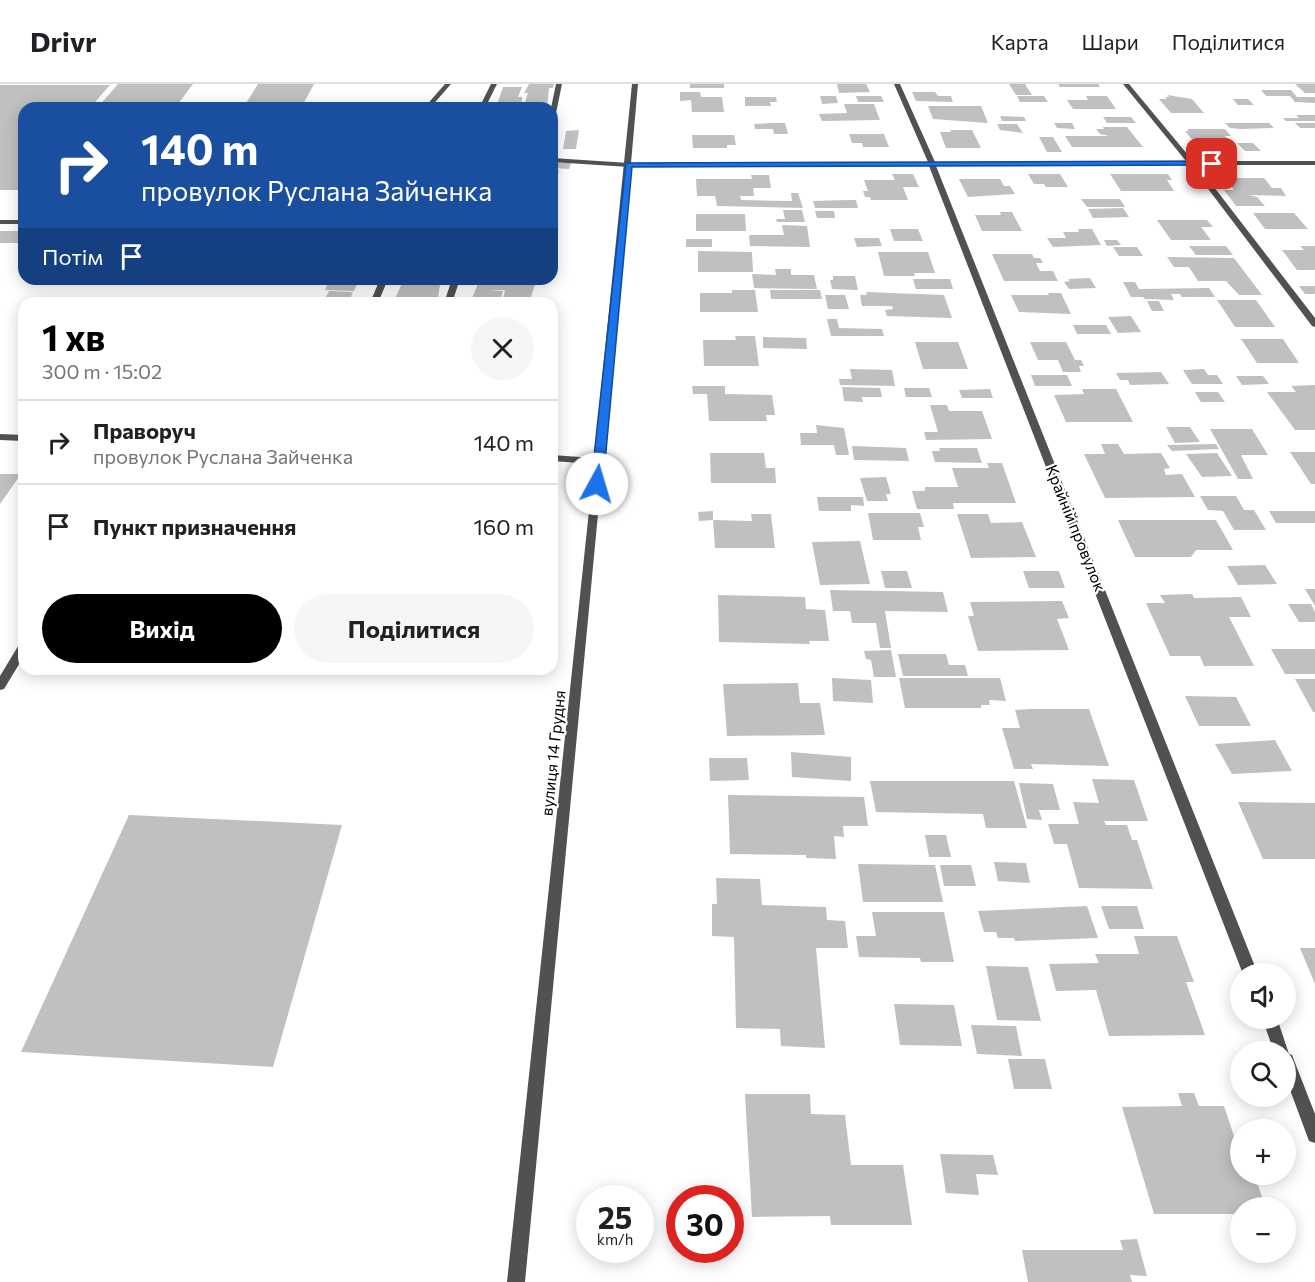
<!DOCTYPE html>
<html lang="uk">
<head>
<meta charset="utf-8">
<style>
  body { margin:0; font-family:Commissioner,sans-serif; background:#f6f6f6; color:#202124; height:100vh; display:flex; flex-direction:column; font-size:22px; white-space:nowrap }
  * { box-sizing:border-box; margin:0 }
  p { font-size:20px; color:#757577 }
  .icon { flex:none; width:33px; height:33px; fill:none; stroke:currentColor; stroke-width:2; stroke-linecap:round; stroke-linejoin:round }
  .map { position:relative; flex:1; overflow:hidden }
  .drawer { position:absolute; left:18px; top:213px; width:540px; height:378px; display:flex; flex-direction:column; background:#fff; border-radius:18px; box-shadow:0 3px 15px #0003 }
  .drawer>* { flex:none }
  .guide { position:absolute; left:18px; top:18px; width:540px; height:183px; border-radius:18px; box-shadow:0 3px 15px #0003; background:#1a4fa0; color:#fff; overflow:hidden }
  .fabs { position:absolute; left:1230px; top:879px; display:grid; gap:12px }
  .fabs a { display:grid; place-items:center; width:66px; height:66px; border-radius:50%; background:#fff; box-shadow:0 3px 15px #0003; font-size:30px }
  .speed { position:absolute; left:576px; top:1101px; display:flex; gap:12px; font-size:30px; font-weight:700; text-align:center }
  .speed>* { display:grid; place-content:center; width:78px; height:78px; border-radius:50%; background:#fff; box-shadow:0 3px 15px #0003; line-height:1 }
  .speed small { font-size:15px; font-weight:400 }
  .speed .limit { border:9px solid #d22; background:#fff; color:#111 }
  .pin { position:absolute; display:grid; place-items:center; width:51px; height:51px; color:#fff; margin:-26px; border-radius:12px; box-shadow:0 3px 9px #0006 }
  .me { position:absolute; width:66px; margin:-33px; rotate:6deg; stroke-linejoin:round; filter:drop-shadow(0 0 4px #0008) }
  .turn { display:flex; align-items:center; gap:21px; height:126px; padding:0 24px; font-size:27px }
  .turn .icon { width:78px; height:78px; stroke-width:2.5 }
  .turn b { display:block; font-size:42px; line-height:51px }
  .then { display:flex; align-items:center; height:57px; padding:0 24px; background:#0003; gap:12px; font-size:22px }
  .round { display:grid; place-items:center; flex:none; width:63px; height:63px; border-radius:32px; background:#f6f6f6 }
  .summary { display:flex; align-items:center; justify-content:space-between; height:102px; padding:0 24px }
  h1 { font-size:36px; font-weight:700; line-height:45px; color:#000 }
  .cta { display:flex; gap:12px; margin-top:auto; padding:12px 24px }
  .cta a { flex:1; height:69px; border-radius:36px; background:#000; color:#fff; font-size:24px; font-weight:700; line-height:69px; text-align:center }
  .cta a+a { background:#f6f6f6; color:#202124 }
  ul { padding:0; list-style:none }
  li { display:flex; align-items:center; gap:18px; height:84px; padding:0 24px; border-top:2px solid #e0e0e0 }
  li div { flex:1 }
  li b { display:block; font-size:22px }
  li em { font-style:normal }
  header { display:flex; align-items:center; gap:36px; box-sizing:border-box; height:84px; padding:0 30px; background:#fff; border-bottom:2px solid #e0e0e0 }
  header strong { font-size:28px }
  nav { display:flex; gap:33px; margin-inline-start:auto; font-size:21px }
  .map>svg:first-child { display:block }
  .building { fill:#c0c0c0 }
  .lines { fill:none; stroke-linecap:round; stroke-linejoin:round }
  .lane { fill:#515151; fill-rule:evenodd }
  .street { fill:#515151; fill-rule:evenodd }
  .route { fill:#1a73e8; stroke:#114b97; stroke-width:1.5 }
  .labels { text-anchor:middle; stroke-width:4.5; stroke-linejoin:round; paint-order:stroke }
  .street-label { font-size:16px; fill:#000; stroke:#fff }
</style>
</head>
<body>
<header>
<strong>Drivr</strong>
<nav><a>Карта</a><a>Шари</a><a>Поділитися</a></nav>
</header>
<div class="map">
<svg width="1315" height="1198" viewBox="0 0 1315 1198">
  <rect width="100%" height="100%" fill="#fff"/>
  <path class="building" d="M118,0H193L175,24H97Z
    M258,0H314L301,24H243Z
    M529,0H554L553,4H549L547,24H523L528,9H524Z
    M690,0H724V4H690Z
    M837,0H866L870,8L839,9Z
    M1009,0H1025L1032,11H1016Z
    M1058,0H1098L1100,3H1060Z
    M1295,0H1315V9H1305Z
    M0,1H110L90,24H24V101L20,106H0Z
    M503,3H522L518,13H522V22L495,24L496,22H491L493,18H498Z
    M1261,6H1291L1297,13H1315V19L1295,18L1290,12H1266Z
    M680,8H700L701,13H722L724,28H692L691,16L680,17Z
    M912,8H935L938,12H951L953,18L916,17Z
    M1167,11L1192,15L1204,29H1171L1159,15H1167L1165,13H1169Z
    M820,12H836L838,19L822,20Z
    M856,12H881L884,18H858Z
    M1017,12H1044L1048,18H1020Z
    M1086,12H1107L1116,25H1073L1067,16H1088Z
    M745,13H776L777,18H770L771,22H745Z
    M1233,15H1248L1254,21H1238Z
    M844,20H874L880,36L822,37L819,30L847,29Z
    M928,22H981L988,39L933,35Z
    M1296,31H1315V37H1286L1283,34H1299Z
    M1000,32L1024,33L1026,37H1002Z
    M1103,33H1131L1136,39H1107Z
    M772,39H785L788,50H774L773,45H755L754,40Z
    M1054,39H1072L1075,45L1057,44Z
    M1225,39H1269L1274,44L1241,45L1230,44Z
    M1295,39H1315V44H1300Z
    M997,40H1017L1023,49L1000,46Z
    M1103,43H1127L1143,63H1072L1065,52H1109L1100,50L1096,45H1104Z
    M1187,45H1225L1231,52H1225L1235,63H1198L1185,47H1189Z
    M579,46L576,65H563L566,47Z
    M950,46H972L981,64H946L940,48H951Z
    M849,50H884L889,63H863L862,59H852Z
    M692,51H734L736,61H727V64H693Z
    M1039,53H1053L1062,68H1047Z
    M1237,59H1253L1261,67H1245Z
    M552,78L571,79L569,85L552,84Z
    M552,86H559L553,116H552Z
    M892,90H913L919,103H903L908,116H871L870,113H865L863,107H868L864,96H895Z
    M1028,90H1060L1068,103H1046L1044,100H1034Z
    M1110,90H1168L1172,96H1167L1174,107H1121Z
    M751,91H769L771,104H753L754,112H740L741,116L788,117H792L791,109H798L803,124L717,122L715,112H697L696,95H752Z
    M1224,94H1264L1272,104H1281L1286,112L1249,111L1257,113L1265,122H1236L1224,106H1234Z
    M959,95H1000L1004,102H1010L1015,110L968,113Z
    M1081,115H1120L1125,123H1087Z
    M848,116H856L858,124H815L813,117Z
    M1123,124L1129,133L1093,134L1088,125Z
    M783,126H802L805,138H777L776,135H785Z
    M815,127H834L835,134H817Z
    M1000,128H1012L1022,147H982L975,131H1001Z
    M1253,129H1294L1308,145H1265Z
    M696,130H745L746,147H696Z
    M1157,136H1207L1213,143H1201L1211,156H1171Z
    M782,141L807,142L810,163L750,162L749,151H784Z
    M890,145H918L923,157H894Z
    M1078,145H1092L1101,161L1053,163L1047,154H1066L1063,148H1079Z
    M0,147H24V159H0Z
    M854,154H879L882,162L857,163Z
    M686,155H712V163H686Z
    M1104,156H1117L1121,161L1107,162Z
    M1189,162H1226L1233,171H1196Z
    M1300,162H1315V186H1297L1282,166H1304Z
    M1113,163H1137L1143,172H1119Z
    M698,167L752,168L753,188H698Z
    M878,168H928L935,189H914L915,192H884Z
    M992,170H1032L1034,174H1040L1043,179H1036L1040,187H1053L1058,197H1004Z
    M1167,173L1234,174L1262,211H1239L1226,197H1198L1189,183H1174Z
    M775,185H791V191H814L817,205L754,204L752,190L776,191Z
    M833,192H855L858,206L832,205L830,196H833Z
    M1090,194L1096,204L1069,205L1064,198L1070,197L1068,195Z
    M330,195H359L354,207L325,206Z
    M404,195H441L437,219H393Z
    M480,195H537L529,219H502L505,206H490L503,207L499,219H474L475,214H472Z
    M913,195H950L953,205H916Z
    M1123,198H1135L1139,205L1209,204L1215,213H1182L1180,210H1171L1174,216L1145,215L1143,213H1131Z
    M1299,202H1315V210H1305Z
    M732,206H755L758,228H700V209H732Z
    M770,206H820L822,215H771Z
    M329,207L353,208L350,215H325Z
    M866,208L944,211L952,234L887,232L885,226L893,225L892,222H862L860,211H867Z
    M1048,209H1061L1071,230L1019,228L1011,211H1049Z
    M825,211H845L849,225H828Z
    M1217,216H1256L1275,243H1235Z
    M1147,217H1159L1164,227H1152Z
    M1131,232L1141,248L1118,249L1108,233Z
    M827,235H837L839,244L882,245L884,252H831Z
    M1073,241H1106L1111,250H1077Z
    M735,252H755L759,282H704L703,256H736Z
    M763,253L806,254L807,265L763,264Z
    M1241,255H1283L1299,279H1257Z
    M915,258H958L968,285H923Z
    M1030,258H1066L1075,276H1081L1084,282H1079L1081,288H1063L1058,276H1038Z
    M850,285L892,286L895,302L840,301L839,295H852Z
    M1204,285L1208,291H1217L1223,300H1192L1183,286Z
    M1161,288L1169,300L1130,301L1128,296H1120L1116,289Z
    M1031,291H1067L1072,302H1035Z
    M1236,292H1263L1269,300L1242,301Z
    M1315,301V346H1295L1267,308H1296L1291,302Z
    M692,302H725V310L772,311L775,331H766L767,337H709L707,310H693Z
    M842,303L880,304L882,313H862L863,318L844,317Z
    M904,304H929L932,313H906Z
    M990,305L993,314H962L959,306Z
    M1082,305H1116L1133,338H1066L1054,311L1084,310Z
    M1195,308H1218L1225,318H1201Z
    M930,321H947L949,327H982L992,355L926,356L924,348H938Z
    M816,341L844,344L849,371H836L834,361H801L800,349H817Z
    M1166,343H1190L1200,358L1175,359Z
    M1210,345H1252L1268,371H1241L1253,395H1238Z
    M1101,360H1118L1124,370L1161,369L1170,384L1164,385L1166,391L1182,390L1195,413L1105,414L1084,370H1105Z
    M1216,360L1219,365L1172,367L1167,361Z
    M852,362L906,364L909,377L854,376Z
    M939,364H977L982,379L935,378L932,367H940Z
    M1290,368H1315V400H1311Z
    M710,369H764L766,384H775L776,399H711Z
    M1217,369L1232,392L1202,393L1186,370Z
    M987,379H1002L1016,419H953L954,425H917L912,407H925V403H958L952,384H989Z
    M0,390H21L0,420Z
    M886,393L891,410H886L888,417H867L860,394Z
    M1200,412H1236L1244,426H1254L1266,446H1234L1223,427L1208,426Z
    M817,413H863L864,422L851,421V427H819Z
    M713,427V436L699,437L698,428Z
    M1269,427H1315V439H1276Z
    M868,429H920L924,443H918L921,456H873Z
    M751,430H771L775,464H715L713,436L752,437Z
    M957,430H988L991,439L1022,438L1036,473L971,474Z
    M1118,436H1216L1233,466H1196L1191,473H1135Z
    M860,457L870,500L820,501L812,458Z
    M1265,481L1277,500L1238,501L1227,482Z
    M881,487H907L912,504H885Z
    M1023,487H1059L1065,504H1029Z
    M1305,505H1315V522Z
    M830,506L943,508L948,528L885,527L891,564H880L876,539H852L850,527H833Z
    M1192,510L1194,514L1241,513L1251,533H1229L1254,582H1204L1200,572H1170L1146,519H1165L1160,511Z
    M718,511L805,513L806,525L825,526L829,557H809L810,560L719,558Z
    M1062,517L1069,534L1057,535L1069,566L978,567L968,532H974L970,518Z
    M1288,520H1311L1315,528V538H1299Z
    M1271,565H1315V590H1285Z
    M891,566L896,593H874L871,576L866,575L864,567Z
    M898,570H946L949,581H965L968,592H903Z
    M832,594L871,596L873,619L833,617Z
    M899,594H1000L1006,617L989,616L990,621H981V624H905Z
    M1295,595H1315V628H1313Z
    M798,599L800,619H820L825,651L727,652L723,600Z
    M1185,612L1236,613L1251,642H1199Z
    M1030,625H1089L1109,682L1031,680L1033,685H1014L1002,644H1020L1015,626Z
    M1275,656L1292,687L1232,690L1215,660Z
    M791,668L851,673V697L792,693Z
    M709,674H747L749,696L710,697Z
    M1092,695L1134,696L1148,737H1104L1106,741H1127L1132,756H1137L1153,805L1079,804L1067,760H1054L1048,740H1079L1073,718L1099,719Z
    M870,697H1014L1027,744H986L983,730L876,728Z
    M1019,699L1053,700L1060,726H1039L1042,736L1027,735Z
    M728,711L864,713L868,742H843L844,753L834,752L836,775L806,774V771L730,770Z
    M1238,718L1315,719V775H1263Z
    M129,731L342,741L273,983L21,968Z
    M925,751H946L951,773H929Z
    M994,778L1026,779L1030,799L998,797Z
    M858,780L935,781L943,818H863Z
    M940,781H971L976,802H944Z
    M716,794L760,795L762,821L826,823L827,836L845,837L848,864H816L825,964L781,962L780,945L736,944L734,853L712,852V820H717Z
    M1087,822L1098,854L1015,857L1014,854H998L996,848H984L978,827Z
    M1101,822H1137L1144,845H1109Z
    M872,828H944L954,878H921L920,874L859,873L856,852H876Z
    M1134,852H1177L1194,898H1186L1205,951L1109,952L1096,906L1056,907L1049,880L1099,879L1095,870H1139Z
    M1300,864H1315V900Z
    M986,882L1028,883L1041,937L997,936Z
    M894,920L954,921L962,962L900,961Z
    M971,941L1016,942L1022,972L977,970Z
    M1008,975H1045L1052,1005H1014Z
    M1178,1009H1194L1199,1022H1224L1236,1058H1240V1090H1254L1266,1124H1240V1130H1154L1122,1023L1182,1022Z
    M745,1010H810L811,1030L845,1031L851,1081H903L912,1141H831L830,1132L752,1133Z
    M940,1070L993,1071L998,1091L976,1090L979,1111L946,1109Z
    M1137,1155L1147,1192L1130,1191L1132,1198H1028L1022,1166H1123L1120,1156Z"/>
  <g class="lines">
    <path class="lane" d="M491,0H497L485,24H479Z
      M556,0H562L555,34L552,36L551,24Z
      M552,74L629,79L632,81L629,83L552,78Z
      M380,195H388L378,219H370Z
      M452,195H460L452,219H444Z
      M0,350L24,351V357L0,356Z"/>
    <path class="street" d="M445,0H451L430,24H424Z
      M632,0H638L631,79L928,78L894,0H900L935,78L1186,77L1123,0H1129L1193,77H1315V81H1197L1315,234V243L1312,242L1190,81L936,82L1258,890H1243L929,82L631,83L525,1198H507L594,380L552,377V371L594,374Z
      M0,136H24V140H0Z
      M24,558V572L4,605L0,606V592L20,559Z
      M1262,934H1277L1289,970L1292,971L1315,1030V1059L1309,1057L1286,995V968H1274Z"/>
  </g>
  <path class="route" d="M1212,77L1216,80L1215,81L632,83L603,400L597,404L591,400L626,79Z"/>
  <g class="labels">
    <g class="street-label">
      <text transform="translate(1076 444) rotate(68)" y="6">Крайній провулок</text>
      <text transform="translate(553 669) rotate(-84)" y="6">вулиця 14 Грудня</text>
    </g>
  </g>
</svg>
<div class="fabs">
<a><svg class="icon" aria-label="sound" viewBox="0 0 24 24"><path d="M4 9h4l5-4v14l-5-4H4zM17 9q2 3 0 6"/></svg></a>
<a><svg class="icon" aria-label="search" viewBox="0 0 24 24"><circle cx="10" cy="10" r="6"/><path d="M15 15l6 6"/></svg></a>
<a>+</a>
<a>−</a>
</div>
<div class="speed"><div>25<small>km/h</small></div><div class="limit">30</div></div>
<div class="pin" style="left:1212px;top:80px;background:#d93025"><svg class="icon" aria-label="arrive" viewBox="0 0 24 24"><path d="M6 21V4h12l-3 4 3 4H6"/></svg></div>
<svg class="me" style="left:597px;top:400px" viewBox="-20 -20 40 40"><circle r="19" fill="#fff"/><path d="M0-13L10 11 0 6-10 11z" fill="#1a73e8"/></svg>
<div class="guide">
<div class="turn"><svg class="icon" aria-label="right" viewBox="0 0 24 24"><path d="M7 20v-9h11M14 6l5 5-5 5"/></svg><div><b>140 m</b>провулок Руслана Зайченка</div></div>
<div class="then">Потім<svg class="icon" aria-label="arrive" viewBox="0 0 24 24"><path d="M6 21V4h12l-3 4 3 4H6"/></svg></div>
</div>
<section class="drawer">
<div class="summary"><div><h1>1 хв</h1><p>300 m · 15:02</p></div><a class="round"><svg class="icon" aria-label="close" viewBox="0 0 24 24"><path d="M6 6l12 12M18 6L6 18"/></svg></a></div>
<ul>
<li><svg class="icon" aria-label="right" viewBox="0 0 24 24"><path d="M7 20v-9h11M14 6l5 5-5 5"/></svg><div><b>Праворуч</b><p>провулок Руслана Зайченка</p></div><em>140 m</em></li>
<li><svg class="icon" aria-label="arrive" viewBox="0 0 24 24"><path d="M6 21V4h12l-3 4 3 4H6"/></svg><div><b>Пункт призначення</b></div><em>160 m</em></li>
</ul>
<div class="cta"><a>Вихід</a><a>Поділитися</a></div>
</section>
</div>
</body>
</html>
